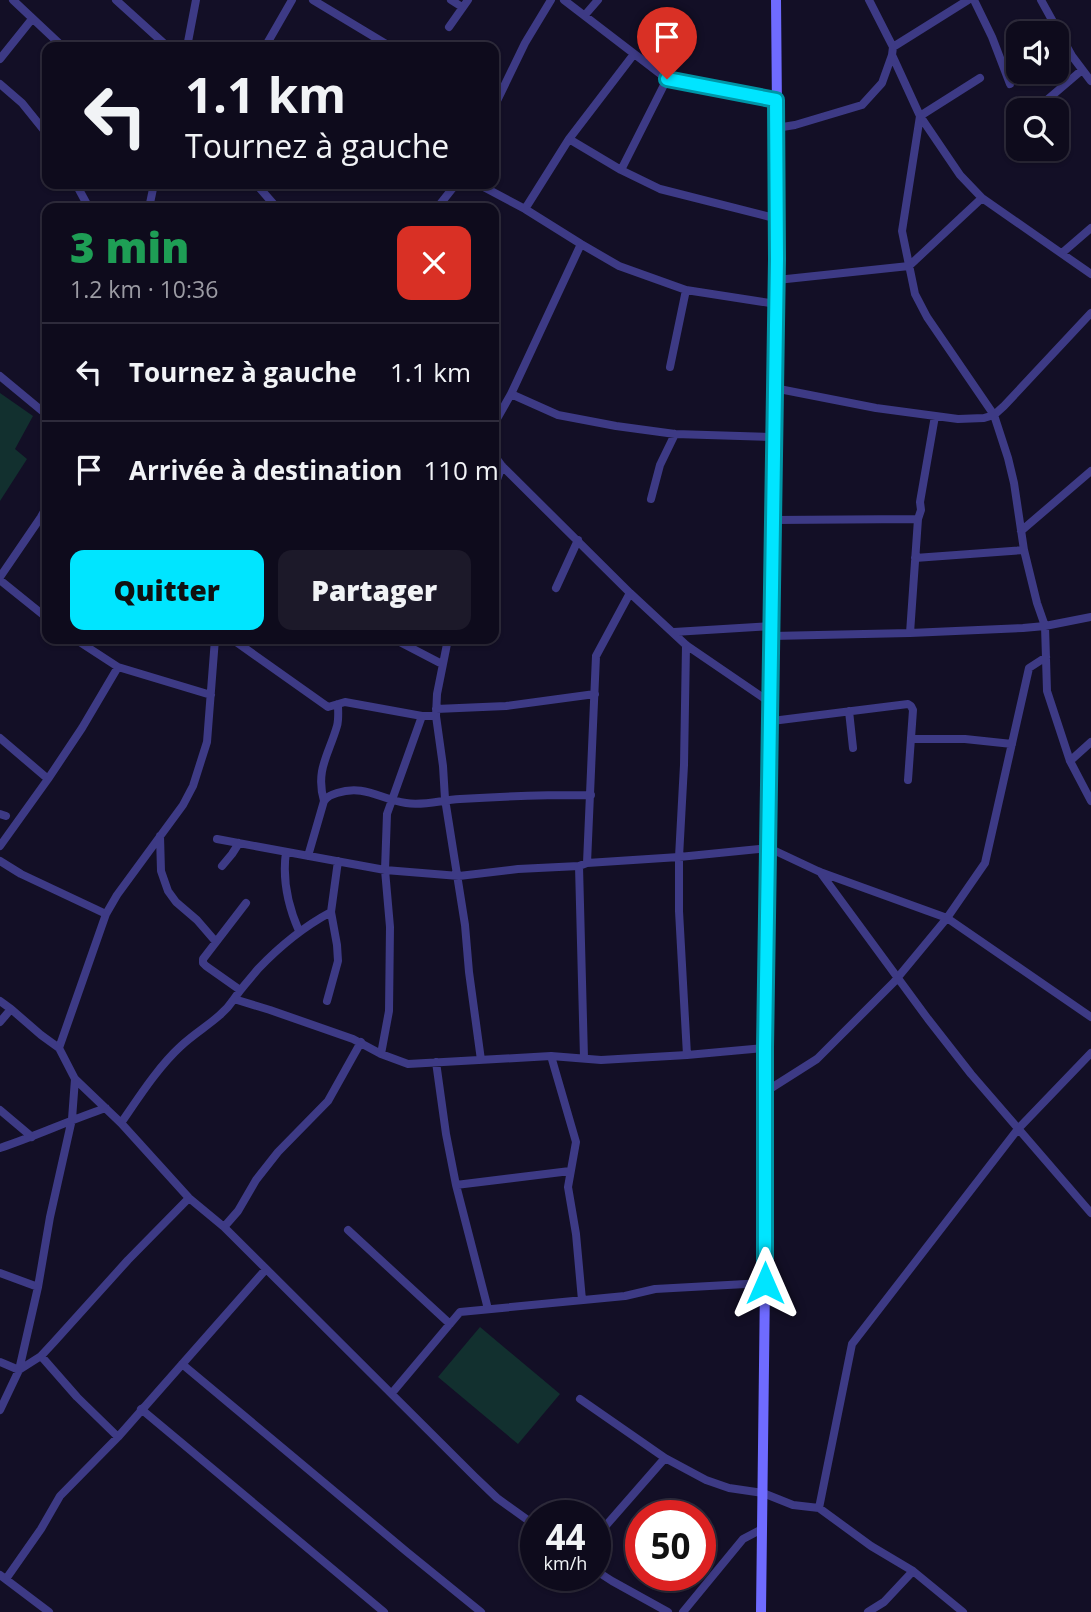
<!DOCTYPE html>
<html lang="fr">
<head>
<meta charset="utf-8">
<style>
  body { margin:0; font-family:"Open Sans",sans-serif; background:#1c1929; color:#f1f3f6; height:100vh; display:flex; flex-direction:column; font-size:26px; white-space:nowrap }
  * { box-sizing:border-box; margin:0 }
  p { font-size:23px; color:#9b9ba3 }
  .icon { flex:none; width:38px; height:38px; fill:none; stroke:currentColor; stroke-width:2; stroke-linecap:round; stroke-linejoin:round }
  .map { position:relative; flex:1; overflow:hidden }
  .sheet { position:absolute; left:42px; top:203px; width:457px; height:441px; display:flex; flex-direction:column; background:#0e0b1c; border-radius:14px; box-shadow:0 2px 5px #0004,0 0 0 2px #2e2b3b }
  .sheet>* { flex:none }
  .top-card { position:absolute; left:42px; top:42px; width:457px; height:147px; border-radius:14px; box-shadow:0 2px 5px #0004,0 0 0 2px #2e2b3b; background:#0e0b1c; color:#f1f3f6; overflow:hidden }
  .controls { position:absolute; left:1006px; top:21px; display:grid; gap:14px }
  .controls a { display:grid; place-items:center; width:63px; height:63px; border-radius:14px; background:#0e0b1c; box-shadow:0 2px 5px #0004,0 0 0 2px #2e2b3b; font-size:35px }
  .speed { position:absolute; left:520px; top:1500px; display:flex; gap:14px; font-size:35px; font-weight:700; text-align:center }
  .speed>* { display:grid; place-content:center; width:91px; height:91px; border-radius:50%; background:#0e0b1c; box-shadow:0 2px 5px #0004,0 0 0 2px #2e2b3b; line-height:1 }
  .speed small { font-size:18px; font-weight:400 }
  .speed .limit { border:10px solid #d22; background:#fff; color:#111 }
  .pin { position:absolute; display:grid; place-items:center; width:60px; height:60px; color:#fff; margin:-72px -30px; border-radius:50% 50% 50% 0; rotate:-45deg; box-shadow:0 0 7px #0007 }
  .pin .icon { rotate:45deg }
  .me { position:absolute; width:77px; margin:-38px; rotate:0deg; stroke-linejoin:round; filter:drop-shadow(0 0 5px #0008) }
  .turn { display:flex; align-items:center; gap:24px; height:147px; padding:0 28px; font-size:32px }
  .turn .icon { width:91px; height:91px; stroke-width:2.5 }
  .turn b { display:block; font-size:49px; line-height:60px }
  .round { display:grid; place-items:center; flex:none; width:74px; height:74px; border-radius:14px; background:#1c1929 }
  .summary { display:flex; align-items:center; justify-content:space-between; height:119px; padding:0 28px }
  h1 { font-size:42px; font-weight:800; line-height:52px; color:#1e9e55 }
  .cta { display:flex; gap:14px; margin-top:auto; padding:14px 28px }
  .cta a { flex:1; height:80px; border-radius:14px; background:#00e5ff; color:#111; font-size:28px; font-weight:800; line-height:80px; text-align:center }
  .cta a+a { background:#1c1929; color:#f1f3f6 }
  ul { padding:0; list-style:none }
  li { display:flex; align-items:center; gap:21px; height:98px; padding:0 28px; border-top:2px solid #2e2b3b }
  li div { flex:1 }
  li b { display:block; font-size:26px }
  li em { font-style:normal }
  .map>svg:first-child { display:block }
  .green { fill:#12302f }
  .lines { fill:none; stroke-linecap:round; stroke-linejoin:round }
  .minor { stroke:#3d3a85; stroke-width:8 }
  .secondary { stroke:#6f6bff; stroke-width:10 }
  .route-casing { stroke:#0095a6; stroke-width:18 }
  .route { stroke:#00e5ff; stroke-width:12 }
</style>
</head>
<body>
<div class="map">
<svg width="1091" height="1612" viewBox="0 0 1091 1612">
  <rect width="100%" height="100%" fill="#130f26"/>
  <path class="green" d="M0,393L33,416L15,449L27,459L0,501Z
    M480,1327L560,1394L518,1444L438,1377Z"/>
  <g class="lines">
    <path class="minor" d="M13,0L63,47
      M116,0L168,47
      M313,0L391,47
      M451,0L462,7
      M564,0L667,79L776,100
      M869,0L893,47L892,55L920,116L960,175L982,198L1091,274
      M974,0L992,37L1010,84
      M1041,0L1072,56L1091,81
      M585,15L598,0
      M449,27L468,0
      M187,47L196,0
      M265,47L292,0
      M893,47L968,0
      M0,59L32,19
      M980,78L920,116L902,231L915,294L927,317L994,415L1008,458L1014,483L1024,550L1037,603L1045,626L1047,691L1070,761L1091,801
      M0,84L22,103L47,134
      M1041,105L1082,70
      M494,107L525,43L551,0
      M776,128L795,125L862,105L882,83L892,55
      M569,139L621,170L660,189L778,219
      M621,170L667,79
      M76,184L89,208
      M256,184L277,208
      M478,184L525,209L581,244L619,266L686,290L776,304
      M149,208L154,184
      M437,208L456,184
      M525,209L569,139L634,54
      M1062,253L1091,228
      M777,280L909,266L982,198
      M670,367L686,290
      M0,376L47,415
      M774,388L876,408L958,419L984,418L994,415L1004,406L1091,313
      M511,394L558,415L616,426L675,434L774,437
      M494,424L511,394L581,244
      M494,455L502,466L630,593L686,645L771,703
      M494,488L502,466
      M651,499L660,465L675,434
      M773,520L918,519
      M1021,531L1091,471
      M915,558L1024,550
      M0,577L41,517L47,506
      M0,580L47,618
      M556,588L578,540
      M674,632L772,626
      M910,633L918,519L921,510L920,502L935,416
      M772,636L910,633L1023,628L1045,626L1091,617
      M75,639L118,667L211,695
      M232,639L328,707L345,702L422,716H436
      M394,639L442,664
      M448,639L437,694L436,716L443,766L445,799L465,925L469,972L481,1060
      M686,645L684,765L679,857V911L687,1055
      M436,709L506,706L595,694
      M849,711L853,748
      M772,721L908,704L911,706L913,710L908,780
      M0,738L48,779
      M912,739H965L1012,744
      M1070,761L1091,742
      M324,801C315,770 329,754 337,726C339,719 338,711 338,704
      M0,814L6,816
      M160,836L161,871L168,891L176,902L197,920L216,942
      M217,839L385,870L459,876L518,869L579,866L587,863L679,857L769,848L820,872L947,918L1091,1017
      M0,846L48,779L82,728L118,667
      M286,852C282,880 288,906 299,931
      M308,856L324,801C328,796 331,795 337,793C364,784 380,799 406,803C424,806 441,800 460,799C503,796 547,795 591,795
      M0,861L21,874L106,914
      M587,863L596,656L630,593
      M222,866L232,854L239,843
      M579,866L584,1058
      M820,872L928,1019L971,1074L1091,1213
      M240,990L206,966L203,963V959L246,903
      M234,999C241,988 250,979 258,969C280,946 303,927 331,912L338,861
      M0,1001L11,1009L0,1022
      M327,1001L338,961L337,945L331,912
      M11,1009L41,1035L59,1048L75,1079L121,1123L189,1198L224,1227L475,1477L497,1498L536,1526
      M59,1048L106,914L117,895L183,805L193,786L207,742L215,639
      M381,1054L389,1011L390,927L385,870L387,814L422,716
      M551,1056L576,1142L568,1187L576,1234L582,1300
      M436,1062L446,1134L456,1185L488,1309
      M765,1092L817,1059L894,982L947,918L985,863L1029,668L1046,657
      M0,1110L32,1137
      M121,1123C139,1097 158,1067 181,1046C199,1029 221,1019 234,999L270,1010L353,1039L381,1054L408,1064L551,1056L601,1060L687,1055L765,1048
      M0,1148C36,1136 70,1120 106,1108
      M456,1185L570,1171
      M224,1227L238,1211L256,1180L278,1152L328,1101L361,1042
      M348,1230L450,1324
      M0,1273L38,1287
      M41,1356L77,1397L118,1437
      M0,1362L19,1370L41,1356L54,1342L128,1260L189,1198
      M182,1364L407,1552L481,1612
      M392,1393L460,1312L625,1296L655,1289L765,1283
      M580,1399L665,1458L706,1480L729,1488L763,1493L793,1505L819,1508L871,1546L913,1571L963,1612
      M141,1409L384,1612
      M0,1410L19,1370L38,1287L50,1217L72,1119L75,1079
      M819,1508L852,1344L1018,1129L1091,1053
      M595,1538L665,1458
      M595,1570L612,1581L668,1612
      M0,1575L49,1612
      M6,1579L41,1529L60,1496L118,1437L266,1269
      M683,1612L743,1539L762,1529
      M868,1612L884,1602L913,1571"/>
    <path class="secondary" d="M761,1612L765,1283V1048L772,721L774,437L778,219L776,0"/>
  </g>
  <g class="lines">
    <defs>
      <path id="route" d="M667,79L776,100L777,259L765,1048V1283"/>
    </defs>
    <use href="#route" class="route-casing"/>
    <use href="#route" class="route"/>
  </g>
</svg>
<div class="controls">
<a><svg class="icon" aria-label="sound" viewBox="0 0 24 24"><path d="M4 9h4l5-4v14l-5-4H4zM17 9q2 3 0 6"/></svg></a>
<a><svg class="icon" aria-label="search" viewBox="0 0 24 24"><circle cx="10" cy="10" r="6"/><path d="M15 15l6 6"/></svg></a>
</div>
<div class="speed"><div>44<small>km/h</small></div><div class="limit">50</div></div>
<div class="pin" style="left:667px;top:79px;background:#d93025"><svg class="icon" aria-label="arrive" viewBox="0 0 24 24"><path d="M6 21V4h12l-3 4 3 4H6"/></svg></div>
<svg class="me" style="left:765px;top:1283px" viewBox="-20 -20 40 40"><path d="M0-17L14 15 0 8-14 15z" fill="#00e5ff" stroke="#fff" stroke-width="4"/></svg>
<div class="top-card">
<div class="turn"><svg class="icon" aria-label="left" viewBox="0 0 24 24"><path d="M17 20v-9H6M10 6l-5 5 5 5"/></svg><div><b>1.1 km</b>Tournez à gauche</div></div>
</div>
<section class="sheet">
<div class="summary"><div><h1>3 min</h1><p>1.2 km · 10:36</p></div><a class="round" style="background:#d93025;color:#fff"><svg class="icon" aria-label="close" viewBox="0 0 24 24"><path d="M6 6l12 12M18 6L6 18"/></svg></a></div>
<ul>
<li><svg class="icon" aria-label="left" viewBox="0 0 24 24"><path d="M17 20v-9H6M10 6l-5 5 5 5"/></svg><div><b>Tournez à gauche</b></div><em>1.1 km</em></li>
<li><svg class="icon" aria-label="arrive" viewBox="0 0 24 24"><path d="M6 21V4h12l-3 4 3 4H6"/></svg><div><b>Arrivée à destination</b></div><em>110 m</em></li>
</ul>
<div class="cta"><a>Quitter</a><a>Partager</a></div>
</section>
</div>
</body>
</html>
